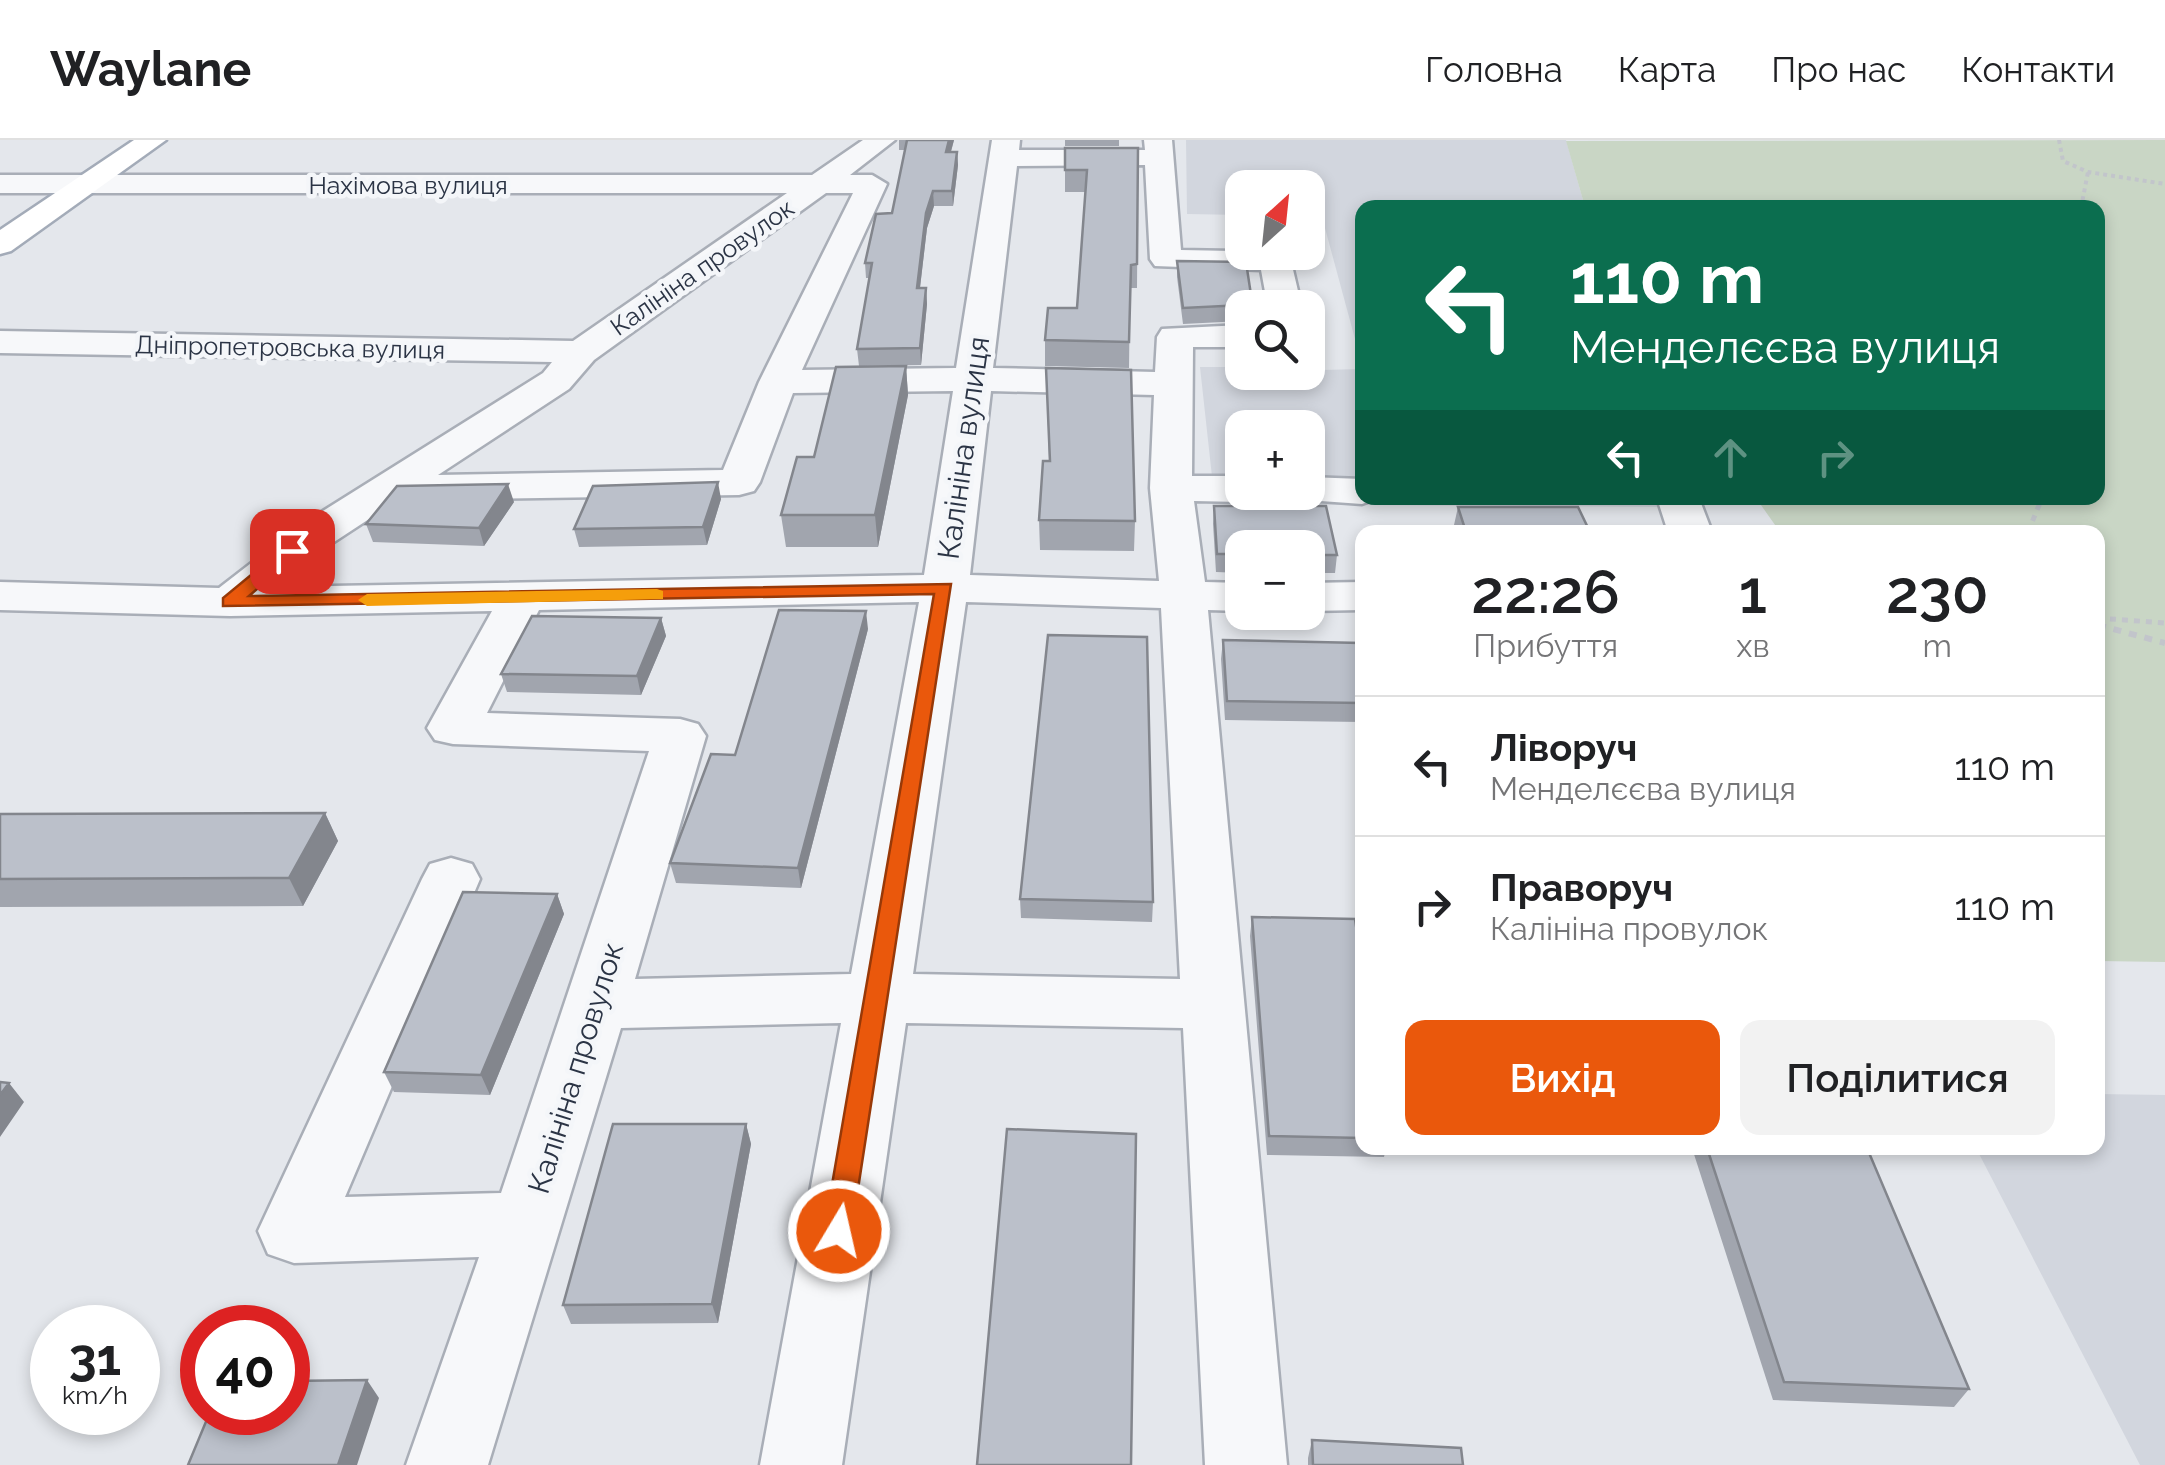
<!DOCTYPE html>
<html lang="uk">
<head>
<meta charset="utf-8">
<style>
  body { margin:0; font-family:Raleway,sans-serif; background:#f2f2f2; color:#202124; height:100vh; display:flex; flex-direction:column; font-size:38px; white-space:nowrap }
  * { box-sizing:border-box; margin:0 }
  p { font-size:32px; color:#757577 }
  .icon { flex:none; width:55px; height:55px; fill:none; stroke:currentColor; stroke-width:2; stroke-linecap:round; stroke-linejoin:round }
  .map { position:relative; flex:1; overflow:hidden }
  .drawer { position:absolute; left:1355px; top:385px; width:750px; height:630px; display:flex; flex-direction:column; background:#fff; border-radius:20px; box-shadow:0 5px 15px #0003 }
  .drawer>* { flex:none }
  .hud { position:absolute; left:1355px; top:60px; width:750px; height:305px; border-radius:20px; box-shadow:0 5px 15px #0003; background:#0b6e4f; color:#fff; overflow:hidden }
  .needle { width:65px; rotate:27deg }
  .controls { position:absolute; left:1225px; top:30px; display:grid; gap:20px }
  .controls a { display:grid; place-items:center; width:100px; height:100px; border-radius:20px; background:#fff; box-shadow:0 5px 15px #0003; font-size:50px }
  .speed { position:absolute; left:30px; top:1165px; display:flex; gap:20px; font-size:50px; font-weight:700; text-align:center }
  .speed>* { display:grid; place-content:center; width:130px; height:130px; border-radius:50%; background:#fff; box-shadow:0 5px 15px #0003; line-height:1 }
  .speed small { font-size:25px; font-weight:400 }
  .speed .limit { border:15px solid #d22; background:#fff; color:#111 }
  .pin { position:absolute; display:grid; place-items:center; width:85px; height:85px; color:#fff; margin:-42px; border-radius:20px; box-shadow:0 5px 15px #0006 }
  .me { position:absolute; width:110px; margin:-55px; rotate:9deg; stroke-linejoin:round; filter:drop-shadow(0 0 8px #0008) }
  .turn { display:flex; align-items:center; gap:35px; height:210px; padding:0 50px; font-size:45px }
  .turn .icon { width:130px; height:130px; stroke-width:2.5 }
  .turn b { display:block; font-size:70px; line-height:85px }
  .lanes { display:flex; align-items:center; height:95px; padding:0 50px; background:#0003; justify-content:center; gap:50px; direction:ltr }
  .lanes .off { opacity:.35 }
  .eta { display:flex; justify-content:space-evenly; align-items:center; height:170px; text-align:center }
  .eta b { font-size:60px; font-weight:600; line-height:70px }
  .primary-button { display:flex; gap:20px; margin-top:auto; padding:20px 50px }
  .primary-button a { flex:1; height:115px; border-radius:20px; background:#ea580c; color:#fff; font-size:40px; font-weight:600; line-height:115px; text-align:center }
  .primary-button a+a { background:#f2f2f2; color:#202124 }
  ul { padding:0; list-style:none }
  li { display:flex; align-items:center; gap:30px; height:140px; padding:0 50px; border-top:2px solid #e0e0e0 }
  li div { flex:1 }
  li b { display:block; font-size:38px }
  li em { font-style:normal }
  header { display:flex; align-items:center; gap:60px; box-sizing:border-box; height:140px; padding:0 50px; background:#fff; border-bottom:2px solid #e0e0e0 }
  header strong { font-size:48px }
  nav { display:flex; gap:55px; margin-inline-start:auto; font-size:35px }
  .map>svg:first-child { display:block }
  .built { fill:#d2d6de; fill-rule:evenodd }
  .green { fill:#c9d6c5 }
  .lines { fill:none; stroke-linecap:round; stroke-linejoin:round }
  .minor-casing { stroke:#a9aeb7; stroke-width:5 }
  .major-casing { stroke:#a3abb8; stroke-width:5 }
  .path-far2 { stroke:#c2c5cb; stroke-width:4; stroke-dasharray:4 4; stroke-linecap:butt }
  .path-far1 { stroke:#c2c5cb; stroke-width:5; stroke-dasharray:6 6; stroke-linecap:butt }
  .path { stroke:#c2c5cb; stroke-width:6; stroke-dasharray:8 8; stroke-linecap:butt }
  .minor { fill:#f7f8fa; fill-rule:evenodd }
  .major { fill:#fff; fill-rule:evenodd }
  .wall { fill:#a1a5ae }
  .shaded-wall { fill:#83868d }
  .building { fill:#bbc0ca; stroke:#83868d; stroke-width:2.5 }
  .route { fill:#ea580c; stroke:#983908; stroke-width:2.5 }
  .slow { fill:#f59e0b }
  .labels { text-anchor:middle; stroke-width:9; stroke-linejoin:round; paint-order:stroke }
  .far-street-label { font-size:25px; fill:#2b3445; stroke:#f4f6f9 }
  .street-label { font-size:30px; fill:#2b3445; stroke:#f4f6f9 }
</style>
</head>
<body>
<header>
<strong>Waylane</strong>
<nav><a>Головна</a><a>Карта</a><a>Про нас</a><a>Контакти</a></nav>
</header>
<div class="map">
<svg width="2165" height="1325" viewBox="0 0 2165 1325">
  <rect width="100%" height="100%" fill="#e4e7ec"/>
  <path class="built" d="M1186,0H1566L1585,67L1362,68V225L1322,77L1308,76V48H1242V75L1187,74Z
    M1200,227H1242V232L1362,229V358H1660L1666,367L1215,364ZM1242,288H1308V352H1242Z
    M2098,954L2165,955V1325H2140L1976,1008H2098Z"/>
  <path class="green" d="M2165,0V822L2098,821V392H1780L1756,358H2098V68L1585,67L1566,1Z"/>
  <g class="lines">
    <defs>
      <path id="minor" d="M863,0H895L850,35H872L887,44L802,230L956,228L992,0H1020L1019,10H1145L1144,0H1172L1181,110L1280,112L1291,121L1302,168H1268L1261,130L1155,126L1150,119L1145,25L1017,26L993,228L1155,232L1157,197L1162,189L1242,185V207H1193L1192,336H1242V352H1261L1242,362L1194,361L1205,442L1242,443V471L1208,470L1287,1325H1205L1183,888L906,883L842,1325H760L841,883L621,888L488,1325H406L479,1117L294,1123L268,1114L258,1091L422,739L430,724L451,718L472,724L480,739L345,1057L501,1053L649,611L453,604L435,600L427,588L492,471L230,476L0,470V442L219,448L299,386L543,233L552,222L0,213V191L573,201L787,53H0V35H812ZM826,53H853L759,242L723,330L438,335L569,249L594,220ZM953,251L924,435L277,447L331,404L398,360L739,355L754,351L760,342L793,253ZM991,251L1154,255L1150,348L1159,441L970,435ZM919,462L851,834L635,839L706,596L698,584L680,579L487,573L539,470ZM966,462L1161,468L1180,839L913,834Z
        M1308,337L1362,339V358H1379L1362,364L1293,359L1289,352H1308Z
        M1657,358H1699L1712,392H1668Z
        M1362,442V470L1308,471V443Z"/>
      <path id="major" d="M134,0H166L11,111L0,114V90Z"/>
    </defs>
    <use href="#minor" class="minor-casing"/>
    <use href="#major" class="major-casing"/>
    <path class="path-far2" d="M2059,0L2063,21L2088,32L2165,44
      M2081,68L2088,32"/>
    <path class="path-far1" d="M2028,392L2042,358
      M2098,478L2165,483
      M2098,485L2103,486"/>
    <path class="path" d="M2098,485L2165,503"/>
    <use href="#minor" class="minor"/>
    <use href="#major" class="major"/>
  </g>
  <path class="wall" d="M899,0H954L951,12H957L958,25L953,66H934L927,88L920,148H926L927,164L921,225L859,226L857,209L870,138H866L865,123L892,73L905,10H899Z
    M1065,0H1119V6H1065Z
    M1065,8H1138L1137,148H1130L1129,228L1045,226V200L1077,168L1086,52H1065Z
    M1177,121L1253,168H1242V183V181L1183,184L1177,137Z
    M906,226L908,255L878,407H786L781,375L814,317Z
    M1046,228L1135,381L1134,411L1040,410L1039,380L1049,321Z
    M721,359L707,405L579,407L574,389Z
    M514,362L484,406L373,402L366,384Z
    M1214,366L1337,415L1335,433H1308V408H1242V433L1216,432L1213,384Z
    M1458,367L1590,392H1457L1454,385Z
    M661,478L666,496L641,555L507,552L501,534Z
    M868,489L801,748L676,743L670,723L735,615Z
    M1223,500L1362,512V582L1225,580L1221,519Z
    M325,673L338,701L303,766L0,767V674Z
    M557,754L564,774L490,955L394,952L384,932Z
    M1020,759L1153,762L1152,782L1021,778Z
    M1252,777L1362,827V1008H1386L1384,1017L1267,1015L1250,796Z
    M746,984L751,1004L718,1183L571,1184L563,1165Z
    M1692,1008H1867L1969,1249L1954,1267L1773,1260Z
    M1312,1300L1463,1325H1308V1318Z"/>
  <path class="shaded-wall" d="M949,0H954L947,25L946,12Z
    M957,12L958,25L953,66L952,51Z
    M933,51L934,66L927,88L918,164L917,148L926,73Z
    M926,148L927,164L921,225L920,208Z
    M906,226L908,255L878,407L875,375Z
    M718,342L721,359L707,405L703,387Z
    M508,344L514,362L484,406L479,388Z
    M866,471L868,489L801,748L798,728Z
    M661,478L666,496L641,555L637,536Z
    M325,673L338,701L303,766L289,738Z
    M557,754L564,774L490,955L481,935Z
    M9,943L24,962L0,997V955Z
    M746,984L751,1004L718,1183L712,1164Z
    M367,1240L379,1258L357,1325H338Z"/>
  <path class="building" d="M907,0H949L946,12H957L952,51H933L926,73L917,148H926L920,208L857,209L872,123H865L876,74L892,73Z
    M1065,8H1138L1137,124L1131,125L1129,202L1045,200L1048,168H1077L1087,30H1065Z
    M1177,121L1246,122L1253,168H1244L1243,165L1183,168Z
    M906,226L875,375H781L797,317H814L836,227Z
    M1046,228L1131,230L1135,381L1039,380L1043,321H1050Z
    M718,342L703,387L574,389L593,346Z
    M508,344L479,388L366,384L397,346Z
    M1214,366H1326L1337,415H1308V408H1242V414H1217Z
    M1458,367H1578L1590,392H1466Z
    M779,470L866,471L798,728L670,723L711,614L735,615Z
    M532,476L661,478L637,536L501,534Z
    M1048,495L1147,497L1153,762L1020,759Z
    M1223,500L1361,503L1362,512V563L1227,561Z
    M325,673L289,738L0,739V674Z
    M463,752L557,754L481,935L384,932Z
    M1252,777L1355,779L1362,827V998L1269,996Z
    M0,942L9,943L0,955Z
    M613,984H746L712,1164L563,1165Z
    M1007,989L1136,994L1131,1325H977Z
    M1707,1008H1867L1969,1249L1784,1242Z
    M367,1240L338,1325H188L210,1272H288V1241Z
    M1312,1300L1461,1308L1463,1325H1313Z"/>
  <path class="route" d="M285,407L301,411L249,456L951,444L850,1101L839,1105L828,1101L824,1091L934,454L223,466V458Z"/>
  <path class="slow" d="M657,449L663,451V459L367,466L358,460L367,454Z"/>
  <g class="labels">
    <g class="far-street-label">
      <text x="408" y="54">Нахімова вулиця</text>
      <text transform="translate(702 127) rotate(-35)" y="9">Калініна провулок</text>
      <text transform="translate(290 207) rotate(1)" y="9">Дніпропетровська вулиця</text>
    </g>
    <g class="street-label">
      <text transform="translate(964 308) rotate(-82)" y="10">Калініна вулиця</text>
      <text transform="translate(576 928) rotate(-73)" y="10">Калініна провулок</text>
    </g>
  </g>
</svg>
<div class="controls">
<a><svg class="needle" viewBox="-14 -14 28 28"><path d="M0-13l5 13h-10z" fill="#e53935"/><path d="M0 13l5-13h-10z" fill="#757577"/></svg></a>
<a><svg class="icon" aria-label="search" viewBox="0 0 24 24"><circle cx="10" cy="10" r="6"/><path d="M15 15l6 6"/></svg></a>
<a>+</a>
<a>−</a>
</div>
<div class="speed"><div>31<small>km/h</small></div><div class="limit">40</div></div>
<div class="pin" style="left:292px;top:411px;background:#d93025"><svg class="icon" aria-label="arrive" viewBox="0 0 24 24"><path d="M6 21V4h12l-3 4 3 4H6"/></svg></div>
<svg class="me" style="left:839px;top:1091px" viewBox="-20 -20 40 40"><circle r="17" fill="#ea580c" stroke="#fff" stroke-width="3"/><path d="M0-11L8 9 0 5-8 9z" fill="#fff"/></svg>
<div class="hud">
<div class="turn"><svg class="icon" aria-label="left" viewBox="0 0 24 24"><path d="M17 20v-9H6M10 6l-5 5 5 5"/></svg><div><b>110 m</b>Менделєєва вулиця</div></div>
<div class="lanes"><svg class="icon" aria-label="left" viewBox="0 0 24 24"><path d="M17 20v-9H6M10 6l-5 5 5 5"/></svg><svg class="icon off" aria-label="ahead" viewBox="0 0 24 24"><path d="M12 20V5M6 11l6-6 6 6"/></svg><svg class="icon off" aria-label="right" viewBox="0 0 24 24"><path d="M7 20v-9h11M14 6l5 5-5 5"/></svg></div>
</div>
<section class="drawer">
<div class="eta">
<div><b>22:26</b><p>Прибуття</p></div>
<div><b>1</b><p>хв</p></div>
<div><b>230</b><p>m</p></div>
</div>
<ul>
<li><svg class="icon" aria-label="left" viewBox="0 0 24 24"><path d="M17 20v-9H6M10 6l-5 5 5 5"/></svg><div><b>Ліворуч</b><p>Менделєєва вулиця</p></div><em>110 m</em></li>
<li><svg class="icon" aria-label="right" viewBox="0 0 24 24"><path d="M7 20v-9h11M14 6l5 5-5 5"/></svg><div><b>Праворуч</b><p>Калініна провулок</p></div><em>110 m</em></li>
</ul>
<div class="primary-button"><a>Вихід</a><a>Поділитися</a></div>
</section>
</div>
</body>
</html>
